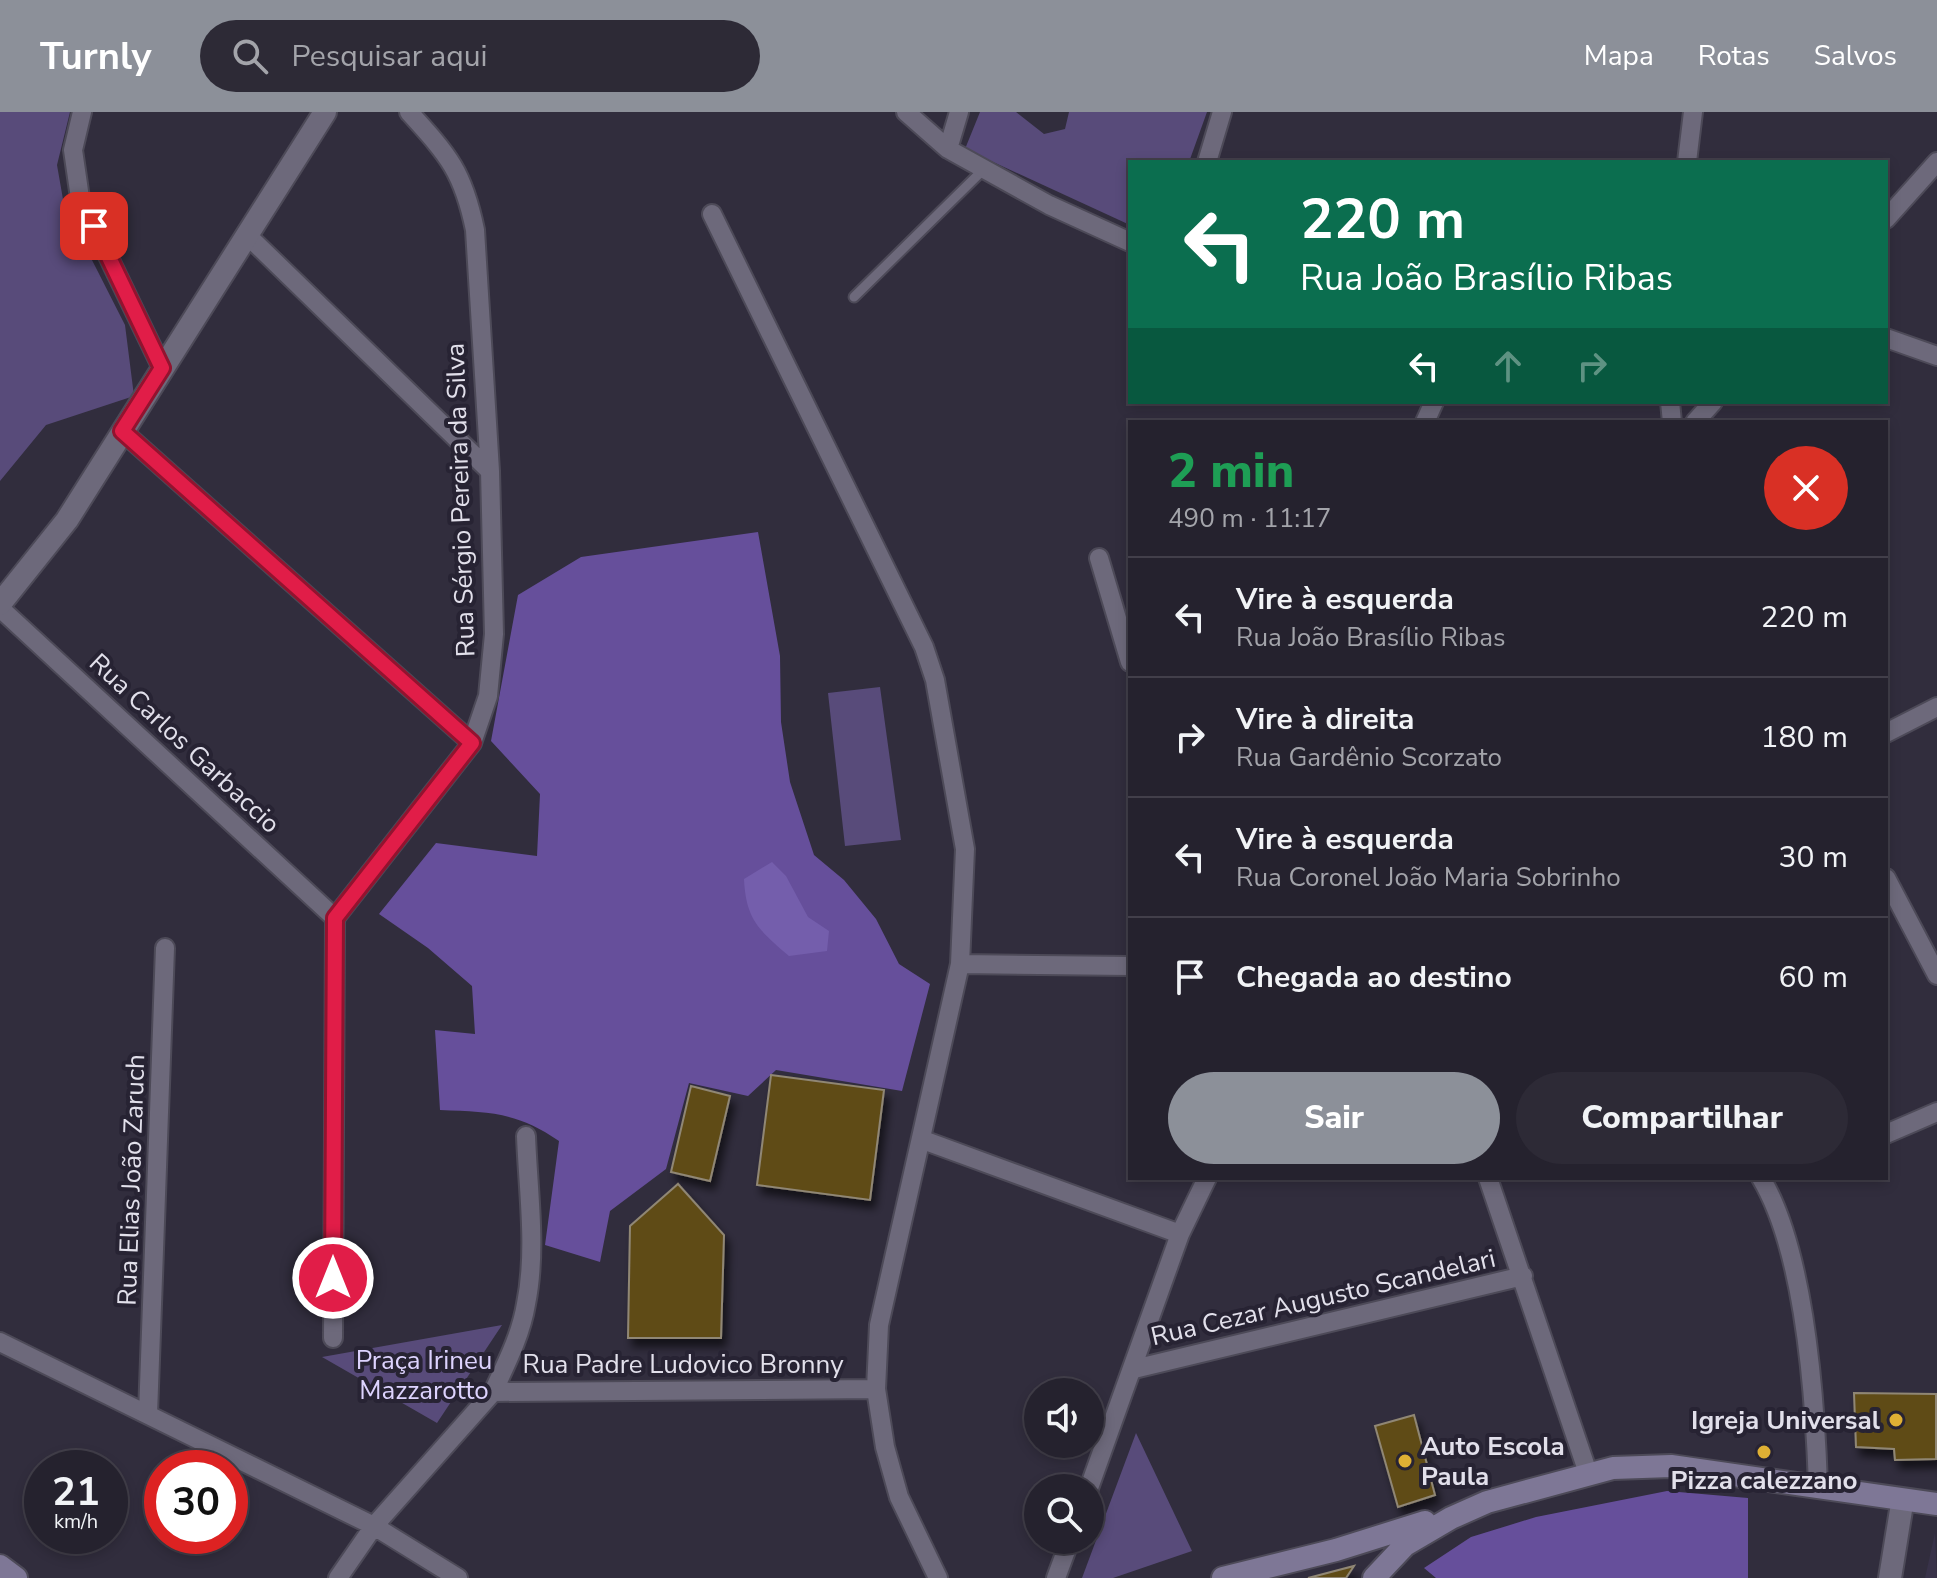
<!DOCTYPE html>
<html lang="pt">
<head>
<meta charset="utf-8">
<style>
  body { margin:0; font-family:"Nunito Sans",sans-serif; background:#2d2a36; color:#f1f3f6; height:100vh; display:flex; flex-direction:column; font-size:30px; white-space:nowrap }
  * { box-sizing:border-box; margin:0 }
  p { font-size:26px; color:#a3a4aa }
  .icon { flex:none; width:44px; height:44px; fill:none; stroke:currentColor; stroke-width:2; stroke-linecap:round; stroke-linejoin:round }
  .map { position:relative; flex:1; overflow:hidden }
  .drawer { position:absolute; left:1128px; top:308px; width:760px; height:760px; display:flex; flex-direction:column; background:#25222e; border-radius:0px; box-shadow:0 4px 12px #0003,0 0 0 2px #423f4a }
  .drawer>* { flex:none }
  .top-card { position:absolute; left:1128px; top:48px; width:760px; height:244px; border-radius:0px; box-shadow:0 4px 12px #0003,0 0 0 2px #423f4a; background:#0b6e4f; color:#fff; overflow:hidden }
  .tools { position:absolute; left:1024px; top:1266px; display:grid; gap:16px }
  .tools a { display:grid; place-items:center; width:80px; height:80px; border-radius:50%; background:#25222e; box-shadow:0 4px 12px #0003,0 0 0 2px #423f4a; font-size:40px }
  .speed { position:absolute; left:24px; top:1338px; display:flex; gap:16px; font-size:40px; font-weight:700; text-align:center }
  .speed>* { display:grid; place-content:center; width:104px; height:104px; border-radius:50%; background:#25222e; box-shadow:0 4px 12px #0003,0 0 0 2px #423f4a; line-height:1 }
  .speed small { font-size:20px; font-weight:400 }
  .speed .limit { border:12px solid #d22; background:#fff; color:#111 }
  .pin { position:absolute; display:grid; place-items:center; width:68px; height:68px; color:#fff; margin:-34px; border-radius:16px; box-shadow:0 4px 12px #0006 }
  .me { position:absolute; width:88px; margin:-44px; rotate:0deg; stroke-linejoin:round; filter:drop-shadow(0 0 6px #0008) }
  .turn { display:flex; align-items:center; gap:28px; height:168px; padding:0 40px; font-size:36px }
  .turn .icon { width:104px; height:104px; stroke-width:2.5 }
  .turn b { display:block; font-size:56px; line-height:68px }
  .lanes { display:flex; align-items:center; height:76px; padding:0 40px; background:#0003; justify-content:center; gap:40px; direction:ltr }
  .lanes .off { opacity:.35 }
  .round { display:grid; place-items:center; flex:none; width:84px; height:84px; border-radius:42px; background:#2d2a36 }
  .overview { display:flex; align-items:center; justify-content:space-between; height:136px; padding:0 40px }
  h1 { font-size:48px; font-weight:800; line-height:60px; color:#1e9e55 }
  .action { display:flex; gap:16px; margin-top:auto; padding:16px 40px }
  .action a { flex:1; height:92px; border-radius:48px; background:#8c9099; color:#fff; font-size:32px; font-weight:800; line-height:92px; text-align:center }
  .action a+a { background:#2d2a36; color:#f1f3f6 }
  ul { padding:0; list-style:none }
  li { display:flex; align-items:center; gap:24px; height:120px; padding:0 40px; border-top:2px solid #423f4a }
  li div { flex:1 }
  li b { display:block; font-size:30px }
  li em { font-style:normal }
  header { display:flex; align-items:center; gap:48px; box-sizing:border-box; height:112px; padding:0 40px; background:#8c9099; color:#fff }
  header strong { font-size:38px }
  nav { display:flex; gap:44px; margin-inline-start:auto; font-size:28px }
  .search { width:560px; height:72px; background:#2d2a36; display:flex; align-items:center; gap:20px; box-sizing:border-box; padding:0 28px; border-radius:44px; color:#a3a4aa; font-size:30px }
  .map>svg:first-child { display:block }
  .built { fill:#383249 }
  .green { fill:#584b7a }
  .forest { fill:#664f9b }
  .water { fill:#745eac }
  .building { fill:#5f4b19; stroke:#908774; stroke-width:2; filter:url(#shadow) }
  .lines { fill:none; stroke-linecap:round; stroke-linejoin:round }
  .service-casing { stroke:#4d4a58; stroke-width:13 }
  .minor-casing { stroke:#4d4a58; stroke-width:22 }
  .tertiary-casing { stroke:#4d4a58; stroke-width:26 }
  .secondary-casing { stroke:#4d4a58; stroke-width:26 }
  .service { stroke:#6d697b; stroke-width:9 }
  .minor { stroke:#6d697b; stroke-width:18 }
  .tertiary { stroke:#6d697b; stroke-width:22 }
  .secondary { stroke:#7e7796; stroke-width:22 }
  .route-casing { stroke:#92132f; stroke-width:20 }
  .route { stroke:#e11d48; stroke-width:14 }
  .poi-dot { fill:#dfb034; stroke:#272333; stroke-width:3 }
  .labels { text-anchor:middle; stroke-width:8; stroke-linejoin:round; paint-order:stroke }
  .street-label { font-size:26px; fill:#e2e0eb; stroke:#272333 }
  .park-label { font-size:26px; fill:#ddd3fe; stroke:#272333 }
  .poi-label { font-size:26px; font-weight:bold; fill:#e2e0eb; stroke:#272333; text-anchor:end }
</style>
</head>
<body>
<header>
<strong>Turnly</strong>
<div class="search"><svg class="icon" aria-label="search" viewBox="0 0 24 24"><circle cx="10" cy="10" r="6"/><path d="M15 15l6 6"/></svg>Pesquisar aqui</div>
<nav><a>Mapa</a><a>Rotas</a><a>Salvos</a></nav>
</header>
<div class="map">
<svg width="1937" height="1466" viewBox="0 0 1937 1466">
  <defs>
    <filter id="shadow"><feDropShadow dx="4.5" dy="8" stdDeviation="4" flood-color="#0009"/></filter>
  </defs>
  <rect width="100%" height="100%" fill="#312d3d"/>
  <path class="built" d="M1935,1421L1937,1466H1925Z"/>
  <path class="green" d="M0,0H70L57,53L64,93L125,213L134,284L46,313L0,369Z
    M980,0H1016L1044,22L1065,17L1069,0H1207L1189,50H1130V113L965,37Z
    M880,575L901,728L845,734L828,581Z
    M502,1213L437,1311L322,1245Z
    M1136,1321L1192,1439L1113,1466H1082Z"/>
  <path class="forest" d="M758,420L780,544L781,610L790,670L814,743L844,768L876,807L899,852L930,872L902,979L776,958L748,984L689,971L666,1057L610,1099L600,1150L545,1133L559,1029C517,1000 490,1000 440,998L435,918L475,922L472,874L428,836L379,802L436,731L537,744L540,682L491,629L518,483L581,445Z
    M1667,1379L1748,1386V1466H1436L1424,1456L1471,1425L1536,1405Z"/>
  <path class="water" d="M772,750L786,764L808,805L829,819L827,839L789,844C759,818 746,808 744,767Z"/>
  <path class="building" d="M771,963L884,978L870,1088L757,1073Z
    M691,974L730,984L710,1069L671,1060Z
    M678,1072L724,1123L721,1226H628L630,1114Z
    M1854,1281L1936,1282V1347L1895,1348L1894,1337L1856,1335Z
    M1414,1303L1435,1383L1398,1395L1375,1314Z
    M1354,1454L1346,1466H1308Z"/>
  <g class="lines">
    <defs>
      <path id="service" d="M854,185L984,57"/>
      <path id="minor" d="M82,0L73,38L80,86L162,256
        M906,0L948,37L1049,93L1130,130
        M948,37L959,0
        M1207,50L1222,0
        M1687,50L1693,0
        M712,102L924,535L935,568L965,737L960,852L879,1213L876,1277L885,1335L899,1385L938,1466
        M1886,107L1937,50
        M246,122L490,359
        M1886,226L1937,244
        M1670,290L1672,310
        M1425,310L1434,290
        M1695,310L1713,290
        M122,319L472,631
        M1099,446L1130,550
        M0,496L335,806
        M1886,621L1937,595
        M1886,766L1937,863
        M960,852L1130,854
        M1886,1022L1937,1000
        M923,1028L1180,1122
        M1488,1066L1588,1361
        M1761,1066C1805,1140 1815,1287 1818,1373
        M333,1226L335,806L472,631L488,584L494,522L490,359L475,118C463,59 448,43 409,0
        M0,1230L374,1414L458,1466
        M1134,1257L1523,1164
        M493,1280C506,1252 521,1223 526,1192C537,1138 528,1078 526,1024
        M148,1302L165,836
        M1089,1376L1180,1122L1207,1066
        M338,1466L374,1414L493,1280L876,1277
        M1056,1466L1070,1428"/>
      <path id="tertiary" d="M0,492L67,408L325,0
        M1890,1466L1901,1398"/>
      <path id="secondary" d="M0,1454L16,1466
        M1223,1466L1336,1438L1425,1410
        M1374,1466L1405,1433L1451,1406L1487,1390L1613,1356L1671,1354L1937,1392"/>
    </defs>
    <use href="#service" class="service-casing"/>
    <use href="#minor" class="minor-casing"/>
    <use href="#tertiary" class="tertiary-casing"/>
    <use href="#secondary" class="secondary-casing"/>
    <use href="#service" class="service"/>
    <use href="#minor" class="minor"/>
    <use href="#tertiary" class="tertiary"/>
    <use href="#secondary" class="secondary"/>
  </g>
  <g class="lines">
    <defs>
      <path id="route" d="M94,114L162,256L122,319L472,631L335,806L333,1166"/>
    </defs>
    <use href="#route" class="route-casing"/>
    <use href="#route" class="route"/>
  </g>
  <g class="poi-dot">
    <circle cx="1896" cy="1308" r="8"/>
    <circle cx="1764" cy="1340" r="8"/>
    <circle cx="1405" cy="1349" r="8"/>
  </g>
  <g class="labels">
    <g class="street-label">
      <text transform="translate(460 388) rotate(-92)" y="9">Rua Sérgio Pereira da Silva</text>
      <text transform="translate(185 631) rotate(43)" y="9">Rua Carlos Garbaccio</text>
      <text transform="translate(131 1068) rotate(-88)" y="9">Rua Elias João Zaruch</text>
      <text transform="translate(1323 1185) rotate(-13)" y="9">Rua Cezar Augusto Scandelari</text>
      <text x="683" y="1261">Rua Padre Ludovico Bronny</text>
    </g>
    <g class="park-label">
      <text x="424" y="1257">Praça Irineu<tspan x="424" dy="30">Mazzarotto</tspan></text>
    </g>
    <g class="poi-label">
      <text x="1880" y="1317">Igreja Universal</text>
      <text x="1421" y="1343" text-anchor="start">Auto Escola<tspan x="1421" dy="30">Paula</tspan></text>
      <text x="1764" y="1377" text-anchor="middle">Pizza calezzano</text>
    </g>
  </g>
</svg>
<div class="tools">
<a><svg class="icon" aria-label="sound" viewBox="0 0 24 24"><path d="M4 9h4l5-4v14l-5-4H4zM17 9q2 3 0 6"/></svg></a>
<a><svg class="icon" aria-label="search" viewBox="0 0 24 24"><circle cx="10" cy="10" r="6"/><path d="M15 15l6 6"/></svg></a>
</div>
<div class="speed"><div>21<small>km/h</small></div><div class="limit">30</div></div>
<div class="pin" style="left:94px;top:114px;background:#d93025"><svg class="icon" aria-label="arrive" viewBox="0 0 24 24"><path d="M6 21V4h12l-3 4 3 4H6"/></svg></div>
<svg class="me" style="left:333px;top:1166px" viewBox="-20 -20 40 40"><circle r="17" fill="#e11d48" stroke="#fff" stroke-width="3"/><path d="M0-11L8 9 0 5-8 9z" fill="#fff"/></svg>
<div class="top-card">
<div class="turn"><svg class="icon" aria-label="left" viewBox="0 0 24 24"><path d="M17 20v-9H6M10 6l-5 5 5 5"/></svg><div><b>220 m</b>Rua João Brasílio Ribas</div></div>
<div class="lanes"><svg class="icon" aria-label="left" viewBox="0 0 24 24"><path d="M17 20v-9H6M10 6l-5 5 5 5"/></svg><svg class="icon off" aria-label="ahead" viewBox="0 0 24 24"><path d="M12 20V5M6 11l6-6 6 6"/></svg><svg class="icon off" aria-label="right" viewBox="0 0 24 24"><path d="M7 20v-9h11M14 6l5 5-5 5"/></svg></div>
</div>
<section class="drawer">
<div class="overview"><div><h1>2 min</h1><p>490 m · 11:17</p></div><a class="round" style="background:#d93025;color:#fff"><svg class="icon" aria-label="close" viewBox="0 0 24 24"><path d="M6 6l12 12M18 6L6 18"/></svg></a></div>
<ul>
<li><svg class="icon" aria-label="left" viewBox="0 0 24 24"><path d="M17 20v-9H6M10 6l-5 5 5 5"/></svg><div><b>Vire à esquerda</b><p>Rua João Brasílio Ribas</p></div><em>220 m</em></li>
<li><svg class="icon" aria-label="right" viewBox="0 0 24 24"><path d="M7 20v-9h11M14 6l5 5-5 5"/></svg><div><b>Vire à direita</b><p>Rua Gardênio Scorzato</p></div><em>180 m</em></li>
<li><svg class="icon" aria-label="left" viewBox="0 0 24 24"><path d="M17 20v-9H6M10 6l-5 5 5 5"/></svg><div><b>Vire à esquerda</b><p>Rua Coronel João Maria Sobrinho</p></div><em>30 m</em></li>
<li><svg class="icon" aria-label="arrive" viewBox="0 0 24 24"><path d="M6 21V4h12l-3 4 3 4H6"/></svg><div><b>Chegada ao destino</b></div><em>60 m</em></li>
</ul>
<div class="action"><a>Sair</a><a>Compartilhar</a></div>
</section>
</div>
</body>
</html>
